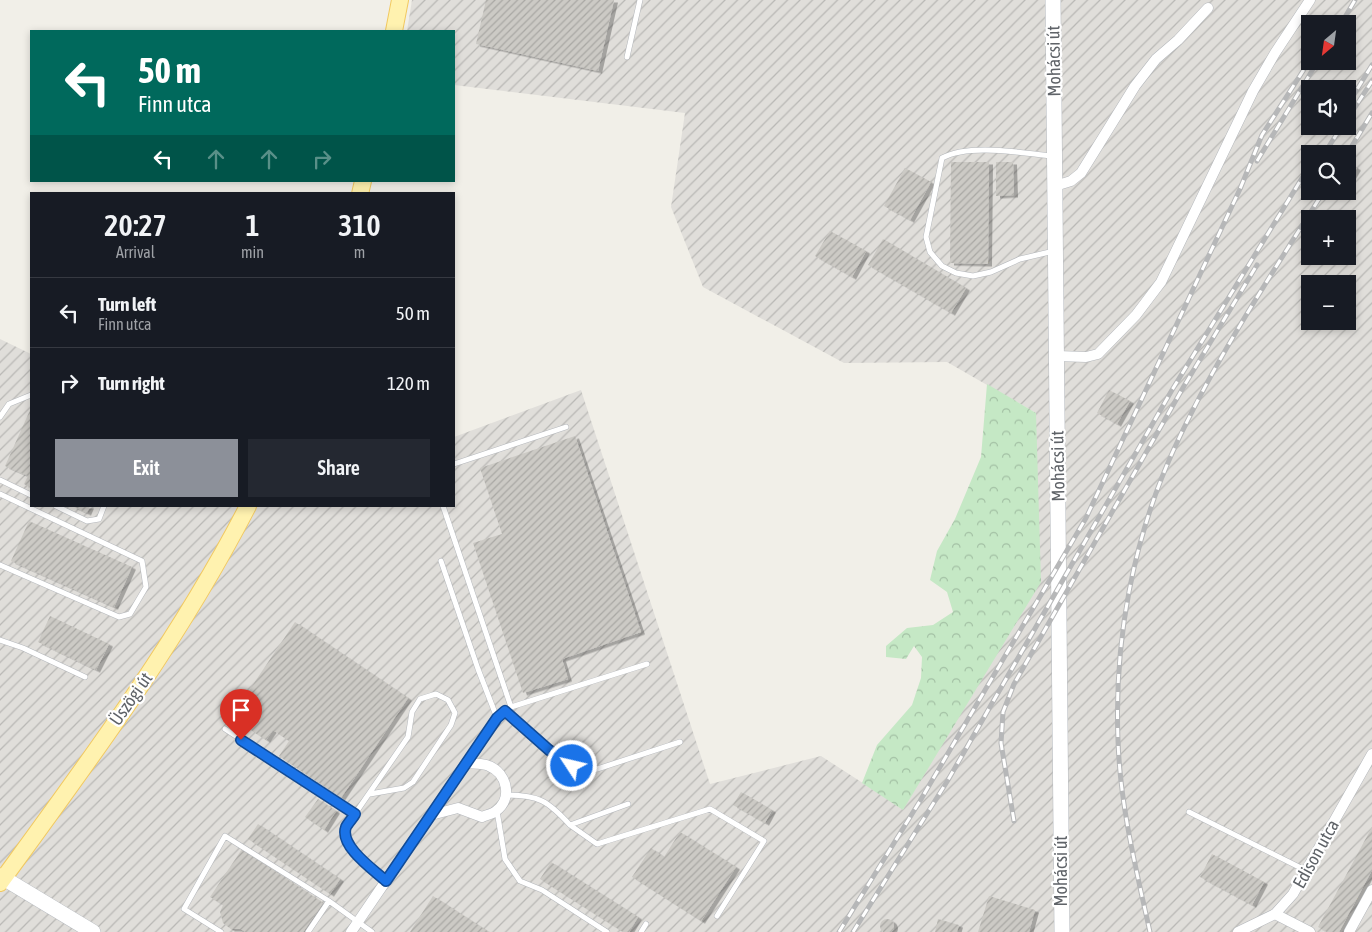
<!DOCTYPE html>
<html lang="en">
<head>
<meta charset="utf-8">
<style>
  body { margin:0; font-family:"Asap Condensed",sans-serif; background:#242831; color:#f1f3f6; height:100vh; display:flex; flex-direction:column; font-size:19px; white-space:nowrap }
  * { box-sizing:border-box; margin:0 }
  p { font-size:16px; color:#9ea1a6 }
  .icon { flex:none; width:28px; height:28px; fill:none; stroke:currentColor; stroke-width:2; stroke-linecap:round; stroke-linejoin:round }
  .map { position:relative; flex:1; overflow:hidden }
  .drawer { position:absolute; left:30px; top:192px; width:425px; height:315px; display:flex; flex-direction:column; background:#171b24; border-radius:0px; box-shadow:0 2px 8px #0003 }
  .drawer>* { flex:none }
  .banner { position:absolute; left:30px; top:30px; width:425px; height:152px; border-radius:0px; box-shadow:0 2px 8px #0003; background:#00695c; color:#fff; overflow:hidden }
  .needle { width:32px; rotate:209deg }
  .fabs { position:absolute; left:1301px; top:15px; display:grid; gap:10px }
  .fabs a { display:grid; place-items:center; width:55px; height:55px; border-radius:0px; background:#171b24; box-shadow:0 2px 8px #0003; font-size:25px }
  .pin { position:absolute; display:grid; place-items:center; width:42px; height:42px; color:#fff; margin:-51px -21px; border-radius:50% 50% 50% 0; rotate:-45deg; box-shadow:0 0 5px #0007 }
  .pin .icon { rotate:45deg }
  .me { position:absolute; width:55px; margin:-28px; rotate:305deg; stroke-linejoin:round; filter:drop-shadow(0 0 4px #0008) }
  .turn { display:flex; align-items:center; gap:18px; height:105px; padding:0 25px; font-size:22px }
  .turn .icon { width:65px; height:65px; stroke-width:2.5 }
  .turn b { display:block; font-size:35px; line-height:42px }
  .lanes { display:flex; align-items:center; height:48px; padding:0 25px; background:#0003; justify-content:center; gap:25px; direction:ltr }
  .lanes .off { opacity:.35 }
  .eta { display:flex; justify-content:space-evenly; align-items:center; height:85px; text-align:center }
  .eta b { font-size:30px; font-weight:600; line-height:35px }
  .primary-button { display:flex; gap:10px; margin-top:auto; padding:10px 25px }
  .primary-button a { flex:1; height:58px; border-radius:0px; background:#8c9099; color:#fff; font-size:20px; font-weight:600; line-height:58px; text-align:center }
  .primary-button a+a { background:#242831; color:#f1f3f6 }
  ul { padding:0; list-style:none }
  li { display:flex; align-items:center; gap:15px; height:70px; padding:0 25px; border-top:1px solid #363941 }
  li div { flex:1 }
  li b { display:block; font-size:19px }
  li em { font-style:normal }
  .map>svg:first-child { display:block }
  .industrial { fill:url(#industrial-furrows); fill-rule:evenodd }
  .forest { fill:url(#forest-crowns) }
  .building { fill:url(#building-hatch); filter:url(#shadow) }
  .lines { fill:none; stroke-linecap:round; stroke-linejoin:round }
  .lane-casing { stroke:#b5b8bc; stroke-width:6 }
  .street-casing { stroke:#b5b8bc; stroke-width:11 }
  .secondary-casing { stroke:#b6babf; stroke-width:16 }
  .primary-casing { stroke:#f2c960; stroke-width:18 }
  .lane { stroke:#fff; stroke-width:5 }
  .street { stroke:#fff; stroke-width:10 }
  .secondary { stroke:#fff; stroke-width:15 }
  .primary { stroke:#fff2af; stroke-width:16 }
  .rail-casing { stroke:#b6b7b8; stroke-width:5 }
  .rail { stroke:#fff; stroke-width:3; stroke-dasharray:9; stroke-linecap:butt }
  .route-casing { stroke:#114b97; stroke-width:12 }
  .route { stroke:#1a73e8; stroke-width:9 }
  .labels { text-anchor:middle; stroke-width:4.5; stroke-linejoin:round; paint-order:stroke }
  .street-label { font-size:18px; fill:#5f6368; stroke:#fff }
</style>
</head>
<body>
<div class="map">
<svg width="1372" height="932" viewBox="0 0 1372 932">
  <defs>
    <pattern id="industrial-furrows" width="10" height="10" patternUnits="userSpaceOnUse" patternTransform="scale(1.25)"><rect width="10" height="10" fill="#e0deda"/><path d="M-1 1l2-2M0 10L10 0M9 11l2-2" fill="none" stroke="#b9b8b5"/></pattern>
    <pattern id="forest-crowns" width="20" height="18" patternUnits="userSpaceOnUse" patternTransform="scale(1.25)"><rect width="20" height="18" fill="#c5e8c5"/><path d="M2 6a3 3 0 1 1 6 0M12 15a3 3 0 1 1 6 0" fill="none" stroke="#a3c0a4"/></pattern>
    <pattern id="building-hatch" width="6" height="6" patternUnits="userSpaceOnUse" patternTransform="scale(1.25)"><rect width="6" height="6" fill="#cccac5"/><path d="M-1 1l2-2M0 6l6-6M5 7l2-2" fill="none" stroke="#a9a8a4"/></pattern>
    <filter id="shadow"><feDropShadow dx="4" dy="2.5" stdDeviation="0" flood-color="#0004"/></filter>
  </defs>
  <rect width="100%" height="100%" fill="#f1efe8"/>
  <path class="industrial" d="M412,0H1372V932H0V339L31,354V506H454V437L581,390L710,784L821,756L903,809L1036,413L947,362L844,363L703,287L671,207L685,113L454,85V31H407ZM1310,24H1348V61H1310ZM1310,89H1348V126H1310ZM1310,154H1348V191H1310ZM1310,219H1348V256H1310ZM1310,284H1348V321H1310Z"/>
  <path class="forest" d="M987,384L1036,413L1041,582L903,810L862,783L877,745L912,705L921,678L922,657L914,646L906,659L886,657V646L907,628L933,625L953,612L947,592L930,580L937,551L955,519L981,457Z"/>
  <path class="building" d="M486,0H614L598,71L476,44Z
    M951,162H989L988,264L950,263Z
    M996,162H1013L1014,195L996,196Z
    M1348,162L1357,168L1348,183Z
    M905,168L931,182L910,220L884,206Z
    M830,231L866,251L852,277L815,256Z
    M883,239L966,288L951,313L868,265Z
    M1109,390L1130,401L1117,424L1097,413Z
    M31,408V488L24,484L28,476L5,466Z
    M575,436L641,632L562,659L568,679L523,693L473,543L502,534L480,468Z
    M72,506H90L87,513Z
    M29,521L132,567L114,607L11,561Z
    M50,616L109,644L96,670L38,642Z
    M295,622L408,698L341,798L279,756L289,741L273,730L266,740L239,722L246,712L238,707Z
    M741,792L772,810L765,823L733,805Z
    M318,799L336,811L324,830L305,817Z
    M258,824L340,879L330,894L248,839Z
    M1372,827V870L1339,932H1327L1318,927Z
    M680,832L736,867L701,921L632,877L651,848L664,857Z
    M242,849L323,903L303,932H245L241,929H231L223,923L220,912L223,905L210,897Z
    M1212,854L1264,882L1252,905L1200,877Z
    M551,862L638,917L629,932H623L540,879Z
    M433,896L489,932H410Z
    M989,896L1035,910L1029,932H978Z
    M880 926a7 7 0 1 1 14 0a7 7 0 1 1-14 0Z
    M938,919L959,925L957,932H935Z"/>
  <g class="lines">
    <defs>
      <path id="lane" d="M627,57L640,0
        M1052,156C1021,153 970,143 942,158L926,237L930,252L942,266L956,273L973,276L991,272L1020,259L1054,251
        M0,417L9,404L31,395
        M454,464L566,427
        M0,480L31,495
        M0,494L142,561L146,587L130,614L119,617L0,565
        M56,506L87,521L99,519L104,506
        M443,506L511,707
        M441,561L478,669L497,718L511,707L647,664
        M0,640L23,648L85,677
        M505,711L549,750L572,766L588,772L680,742
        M225,729L355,814
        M370,794L404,788L413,782L451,725L455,713L448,700L436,694L420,699L412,712L408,737L346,827C345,852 369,866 386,881
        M506,795C539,795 548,801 570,825L628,804
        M497,811L505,859L520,881L542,890L607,932
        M1189,812L1307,871
        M570,825L597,844L710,809L764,841L717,916
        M221,932L184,909L225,836L329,901L372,932
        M308,932L329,901
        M641,932L646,924"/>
      <path id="street" d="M1055,186L1071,181L1081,173L1135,86L1156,59L1178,40L1208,8
        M1057,356L1086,357L1098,354L1136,315L1161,282L1253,91L1275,53L1310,0
        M431,815L458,808L482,817C486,815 493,814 496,811C513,799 507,773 489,766C482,763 474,764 466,763
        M1275,914L1310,932
        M351,932L497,718
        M1238,932L1275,914L1293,894L1372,754
        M1349,932L1372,890"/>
      <path id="secondary" d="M1053,0L1062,932
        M0,876L93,932"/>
      <path id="primary" d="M394,31L400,0
        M360,194L363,181
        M0,883C89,761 179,640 248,506"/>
    </defs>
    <use href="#lane" class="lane-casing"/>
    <use href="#street" class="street-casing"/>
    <use href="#secondary" class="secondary-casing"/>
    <use href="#primary" class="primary-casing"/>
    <use href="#lane" class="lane"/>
    <use href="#street" class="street"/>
    <use href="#secondary" class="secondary"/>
    <use href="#primary" class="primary"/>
    <defs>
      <path id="rail" d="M1341,24L1355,0
        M1348,104L1372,65
        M1348,118L1372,81
        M1324,154L1342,126
        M1347,154L1372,113
        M1257,161L1318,61
        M1014,821L1001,743L1003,712L1014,684L1184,386L1257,265
        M839,932L920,801L1086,518L1240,189L1262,135L1310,60
        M853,932L948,780L1172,390L1310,165
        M1150,932C1136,869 1120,805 1118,740C1114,641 1133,539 1174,449C1215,359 1271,275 1324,191"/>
    </defs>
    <use href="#rail" class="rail-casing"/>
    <use href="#rail" class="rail"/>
  </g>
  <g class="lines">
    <defs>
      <path id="route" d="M241,740L355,814C353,818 348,823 346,827C339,846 374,870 386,881L497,718L505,711L549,750L572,766"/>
    </defs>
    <use href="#route" class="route-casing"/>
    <use href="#route" class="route"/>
  </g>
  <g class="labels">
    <g class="street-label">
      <text transform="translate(1054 61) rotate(-91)" y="6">Mohácsi út</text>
      <text transform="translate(1058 466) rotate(-91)" y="6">Mohácsi út</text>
      <text transform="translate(131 699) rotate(-55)" y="6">Üszögi út</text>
      <text transform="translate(1316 854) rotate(-61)" y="6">Edison utca</text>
      <text transform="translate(1061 871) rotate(-90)" y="6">Mohácsi út</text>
    </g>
  </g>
</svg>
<div class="fabs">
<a><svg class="needle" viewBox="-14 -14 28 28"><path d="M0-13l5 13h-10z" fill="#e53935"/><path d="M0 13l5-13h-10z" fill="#9ea1a6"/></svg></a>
<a><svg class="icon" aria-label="sound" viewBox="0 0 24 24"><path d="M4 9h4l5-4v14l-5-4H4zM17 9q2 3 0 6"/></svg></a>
<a><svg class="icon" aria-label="search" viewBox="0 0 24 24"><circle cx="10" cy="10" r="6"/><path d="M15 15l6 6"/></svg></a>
<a>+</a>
<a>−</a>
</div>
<div class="pin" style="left:241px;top:740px;background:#d93025"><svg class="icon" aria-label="arrive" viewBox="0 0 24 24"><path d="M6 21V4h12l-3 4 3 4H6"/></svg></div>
<svg class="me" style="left:572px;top:766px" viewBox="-20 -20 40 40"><circle r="17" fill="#1a73e8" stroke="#fff" stroke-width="3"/><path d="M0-11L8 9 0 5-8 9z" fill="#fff"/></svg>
<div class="banner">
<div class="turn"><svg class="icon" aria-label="left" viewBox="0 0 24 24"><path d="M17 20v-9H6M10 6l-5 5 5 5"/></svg><div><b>50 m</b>Finn utca</div></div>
<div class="lanes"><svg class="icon" aria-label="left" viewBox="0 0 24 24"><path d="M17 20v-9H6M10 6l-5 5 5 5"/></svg><svg class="icon off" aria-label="ahead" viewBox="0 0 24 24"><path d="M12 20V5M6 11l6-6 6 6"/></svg><svg class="icon off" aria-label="ahead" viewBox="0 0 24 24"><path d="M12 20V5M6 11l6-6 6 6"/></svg><svg class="icon off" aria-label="right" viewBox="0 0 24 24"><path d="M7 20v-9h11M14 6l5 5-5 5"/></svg></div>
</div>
<section class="drawer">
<div class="eta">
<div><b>20:27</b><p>Arrival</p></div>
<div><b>1</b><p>min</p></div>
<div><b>310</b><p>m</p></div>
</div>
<ul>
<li><svg class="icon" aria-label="left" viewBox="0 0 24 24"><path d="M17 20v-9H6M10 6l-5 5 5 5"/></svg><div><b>Turn left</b><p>Finn utca</p></div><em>50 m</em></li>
<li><svg class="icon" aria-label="right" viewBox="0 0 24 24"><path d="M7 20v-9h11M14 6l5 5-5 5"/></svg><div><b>Turn right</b></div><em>120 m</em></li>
</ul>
<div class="primary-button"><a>Exit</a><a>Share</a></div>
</section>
</div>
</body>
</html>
